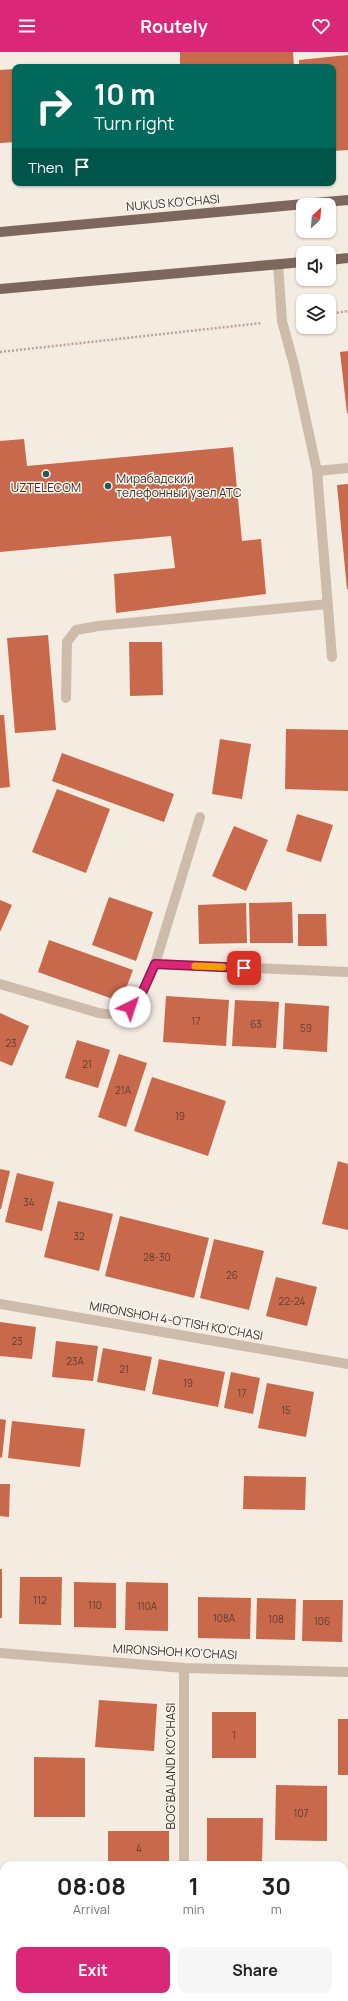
<!DOCTYPE html>
<html lang="en">
<head>
<meta charset="utf-8">
<style>
  body { margin:0; font-family:Manrope,sans-serif; background:#f6f6f6; color:#222; height:100vh; display:flex; flex-direction:column; font-size:15px; white-space:nowrap }
  * { box-sizing:border-box; margin:0 }
  p { font-size:13px; color:#767676 }
  .icon { flex:none; width:22px; height:22px; fill:none; stroke:currentColor; stroke-width:2; stroke-linecap:round; stroke-linejoin:round }
  .map { position:relative; flex:1; overflow:hidden }
  .details { position:absolute; left:0px; top:1809px; width:348px; height:140px; display:flex; flex-direction:column; background:#fff; border-radius:12px 12px 0 0; box-shadow:0 1px 3px #0004 }
  .details>* { flex:none }
  .top-card { position:absolute; left:12px; top:12px; width:324px; height:122px; border-radius:8px; box-shadow:0 1px 3px #0004; background:#00695c; color:#fff; overflow:hidden }
  .needle { width:26px; rotate:26deg }
  .controls { position:absolute; left:296px; top:146px; display:grid; gap:8px }
  .controls a { display:grid; place-items:center; width:40px; height:40px; border-radius:8px; background:#fff; box-shadow:0 1px 3px #0004; font-size:20px }
  .pin { position:absolute; display:grid; place-items:center; width:34px; height:34px; color:#fff; margin:-17px; border-radius:8px; box-shadow:0 2px 6px #0006 }
  .me { position:absolute; width:44px; margin:-22px; rotate:41deg; stroke-linejoin:round; filter:drop-shadow(0 0 3px #0008) }
  .turn { display:flex; align-items:center; gap:14px; height:84px; padding:0 16px; font-size:18px }
  .turn .icon { width:52px; height:52px; stroke-width:2.5 }
  .turn b { display:block; font-size:28px; line-height:34px }
  .then { display:flex; align-items:center; height:38px; padding:0 16px; background:#0003; gap:8px; font-size:15px }
  .eta { display:flex; justify-content:space-evenly; align-items:center; height:68px; text-align:center }
  .eta b { font-size:24px; font-weight:700; line-height:28px }
  .primary-button { display:flex; gap:8px; margin-top:auto; padding:8px 16px }
  .primary-button a { flex:1; height:46px; border-radius:8px; background:#db2777; color:#fff; font-size:16px; font-weight:700; line-height:46px; text-align:center }
  .primary-button a+a { background:#f6f6f6; color:#222 }
  header { display:flex; justify-content:space-between; align-items:center; height:52px; padding:0 16px; background:#db2777; color:#fff; font-size:18px; font-weight:700 }
  .map>svg:first-child { display:block }
  .building { fill:#c8694b }
  .lines { fill:none; stroke-linecap:round; stroke-linejoin:round }
  .path { stroke:#b9a596; stroke-width:2.5; stroke-dasharray:2 2; stroke-linecap:butt }
  .lane { stroke:#cdbbac; stroke-width:10 }
  .street { stroke:#cdbbac; stroke-width:10 }
  .primary { stroke:#7d675c; stroke-width:10 }
  .route-casing { stroke:#8e194d; stroke-width:10 }
  .route { stroke:#db2777; stroke-width:7 }
  .slow { stroke:#f59e0b; stroke-width:7 }
  .poi-dot { fill:#1f5a5e; stroke:#fbf5ee; stroke-width:1.5 }
  .labels { text-anchor:middle; stroke-width:3; stroke-linejoin:round; paint-order:stroke }
  .number-label { font-size:10px; fill:#5e3e33 }
  .street-label { font-size:12px; fill:#3b302b; stroke:#fbf5ee }
  .poi-label { font-size:12px; fill:#3b302b; stroke:#fbf5ee; text-anchor:start }
</style>
</head>
<body>
<header><svg class="icon" aria-label="menu" viewBox="0 0 24 24"><path d="M4 6h16M4 12h16M4 18h16"/></svg>Routely<svg class="icon" aria-label="heart" viewBox="0 0 24 24"><path d="M12 20l-8-8c-3-5 5-10 8-4 3-6 11-1 8 4z"/></svg></header>
<div class="map">
<svg width="348" height="1949" viewBox="0 0 348 1949">
  <rect width="100%" height="100%" fill="#f4ebe1"/>
  <path class="building" d="M180,0H293L294,15H180Z
    M348,3V98L333,99V15H299V8Z
    M84,12V15H59V14Z
    M15,17V90L0,91V18Z
    M348,299V361H347L340,300Z
    M24,387L27,414L233,395L242,489L261,487L266,542L116,561L114,522L175,516L171,484L0,500V389Z
    M348,432V537H347L337,433Z
    M48,583L56,678L15,681L7,586Z
    M129,590H162L163,643L130,644Z
    M0,663H4L10,735L0,736Z
    M286,677L348,678V739L285,737Z
    M220,687L251,692L242,747L212,742Z
    M62,701L174,742L164,770L52,729Z
    M57,737L110,757L86,821L32,800Z
    M297,762L333,773L321,810L286,799Z
    M234,774L268,788L246,839L212,824Z
    M109,845L153,860L136,909L92,893Z
    M0,848L12,853L0,880Z
    M292,850L293,891H250L249,851Z
    M246,851L247,891L199,892L198,853Z
    M298,862H326L327,894H298Z
    M49,888L133,918L121,950L38,920Z
    M166,944L229,948L226,994L163,990Z
    M235,948L279,950L276,996L232,994Z
    M285,951L329,954L327,1000L283,997Z
    M0,961L29,974L12,1014L0,1009Z
    M77,988L110,998L98,1036L65,1026Z
    M119,1002L147,1011L126,1075L98,1065Z
    M152,1025L226,1049L208,1104L134,1079Z
    M338,1109L348,1112V1178L322,1172Z
    M0,1117L10,1119L1,1157H0Z
    M17,1121L54,1130L42,1179L5,1170Z
    M58,1149L113,1162L99,1219L44,1205Z
    M120,1164L209,1186L194,1246L105,1224Z
    M214,1187L264,1199L249,1258L200,1246Z
    M276,1225L317,1235L307,1274L266,1264Z
    M0,1270L36,1275L32,1307L0,1304Z
    M56,1289L98,1294L93,1329L52,1325Z
    M103,1296L152,1305L145,1339L97,1330Z
    M159,1307L225,1320L218,1355L152,1342Z
    M231,1320L260,1326L253,1362L224,1356Z
    M267,1331L314,1340L306,1385L258,1376Z
    M0,1367L6,1368L2,1406L0,1405Z
    M12,1369L85,1377L80,1415L8,1406Z
    M244,1424L306,1425L305,1458L243,1457Z
    M0,1432H10L9,1465L0,1464Z
    M0,1517H2V1566H0Z
    M20,1525H62L61,1573L19,1572Z
    M74,1530L116,1531V1576L74,1575Z
    M126,1530L168,1531V1579L125,1578Z
    M198,1545L251,1546L250,1587L198,1586Z
    M257,1546L296,1547L295,1588L256,1587Z
    M303,1548H343L342,1590L302,1589Z
    M99,1648L157,1652L154,1699L95,1695Z
    M212,1660H256V1706H212Z
    M338,1667H348V1723H338Z
    M34,1705L85,1706V1765H34Z
    M276,1733L327,1734V1789L275,1788Z
    M207,1766H263L262,1810H207Z
    M108,1779H169V1813H108Z
    M344,1825H348V1882H344Z"/>
  <g class="lines">
    <path class="path" d="M329,262L348,259
      M0,300L262,271"/>
    <path class="lane" d="M317,419L332,605
      M66,646L67,590L76,578L98,574L328,552
      M155,912L200,765"/>
    <path class="street" d="M278,212L282,269L294,313L317,419L348,416
      M0,932L99,961C134,968 144,938 155,912L348,920
      M0,1252L348,1312
      M0,1601L184,1616L348,1620
      M184,1813V1616
      M184,1949V1945"/>
    <path class="primary" d="M0,180L348,148
      M329,208L348,206
      M0,237L303,210"/>
  </g>
  <g class="lines">
    <defs>
      <path id="route" d="M130,955L142,941L155,912L244,916"/>
    </defs>
    <use href="#route" class="route-casing"/>
    <use href="#route" class="route"/>
    <path class="slow" d="M195,914L223,915"/>
  </g>
  <g class="poi-dot">
    <circle cx="46" cy="422" r="4"/>
    <circle cx="108" cy="434" r="4"/>
  </g>
  <g class="labels">
    <g class="number-label">
      <text x="196" y="973">17</text>
      <text x="256" y="976">63</text>
      <text x="306" y="980">59</text>
      <text x="11" y="995">23</text>
      <text x="87" y="1016">21</text>
      <text x="123" y="1042">21A</text>
      <text x="180" y="1068">19</text>
      <text x="29" y="1154">34</text>
      <text x="79" y="1188">32</text>
      <text x="157" y="1209">28-30</text>
      <text x="232" y="1227">26</text>
      <text x="292" y="1253">22-24</text>
      <text x="17" y="1293">23</text>
      <text x="75" y="1313">23A</text>
      <text x="124" y="1321">21</text>
      <text x="188" y="1335">19</text>
      <text x="242" y="1345">17</text>
      <text x="286" y="1362">15</text>
      <text x="40" y="1552">112</text>
      <text x="95" y="1557">110</text>
      <text x="147" y="1558">110A</text>
      <text x="224" y="1570">108A</text>
      <text x="276" y="1571">108</text>
      <text x="322" y="1573">106</text>
      <text x="234" y="1687">1</text>
      <text x="301" y="1765">107</text>
      <text x="139" y="1800">4</text>
    </g>
    <g class="street-label">
      <text transform="translate(173 151) rotate(-5)" y="4">NUKUS KO'CHASI</text>
      <text transform="translate(176 1269) rotate(10)" y="4">MIRONSHOH 4-O'TISH KO'CHASI</text>
      <text transform="translate(175 1600) rotate(3)" y="4">MIRONSHOH KO'CHASI</text>
      <text transform="translate(171 1714) rotate(-90)" y="4">BOG'BALAND KO'CHASI</text>
    </g>
    <g class="poi-label">
      <text x="116" y="431">Мирабадский<tspan x="116" dy="14">телефонный узел АТС</tspan></text>
      <text x="46" y="440" text-anchor="middle">UZTELECOM</text>
    </g>
  </g>
</svg>
<div class="controls">
<a><svg class="needle" viewBox="-14 -14 28 28"><path d="M0-13l5 13h-10z" fill="#e53935"/><path d="M0 13l5-13h-10z" fill="#767676"/></svg></a>
<a><svg class="icon" aria-label="sound" viewBox="0 0 24 24"><path d="M4 9h4l5-4v14l-5-4H4zM17 9q2 3 0 6"/></svg></a>
<a><svg class="icon" aria-label="layers" viewBox="0 0 24 24"><path d="M12 4l9 5-9 5-9-5zM3 14l9 5 9-5"/></svg></a>
</div>
<div class="pin" style="left:244px;top:916px;background:#d93025"><svg class="icon" aria-label="arrive" viewBox="0 0 24 24"><path d="M6 21V4h12l-3 4 3 4H6"/></svg></div>
<svg class="me" style="left:130px;top:955px" viewBox="-20 -20 40 40"><circle r="19" fill="#fff"/><path d="M0-13L10 11 0 6-10 11z" fill="#db2777"/></svg>
<div class="top-card">
<div class="turn"><svg class="icon" aria-label="right" viewBox="0 0 24 24"><path d="M7 20v-9h11M14 6l5 5-5 5"/></svg><div><b>10 m</b>Turn right</div></div>
<div class="then">Then<svg class="icon" aria-label="arrive" viewBox="0 0 24 24"><path d="M6 21V4h12l-3 4 3 4H6"/></svg></div>
</div>
<section class="details">
<div class="eta">
<div><b>08:08</b><p>Arrival</p></div>
<div><b>1</b><p>min</p></div>
<div><b>30</b><p>m</p></div>
</div>
<div class="primary-button"><a>Exit</a><a>Share</a></div>
</section>
</div>
</body>
</html>
